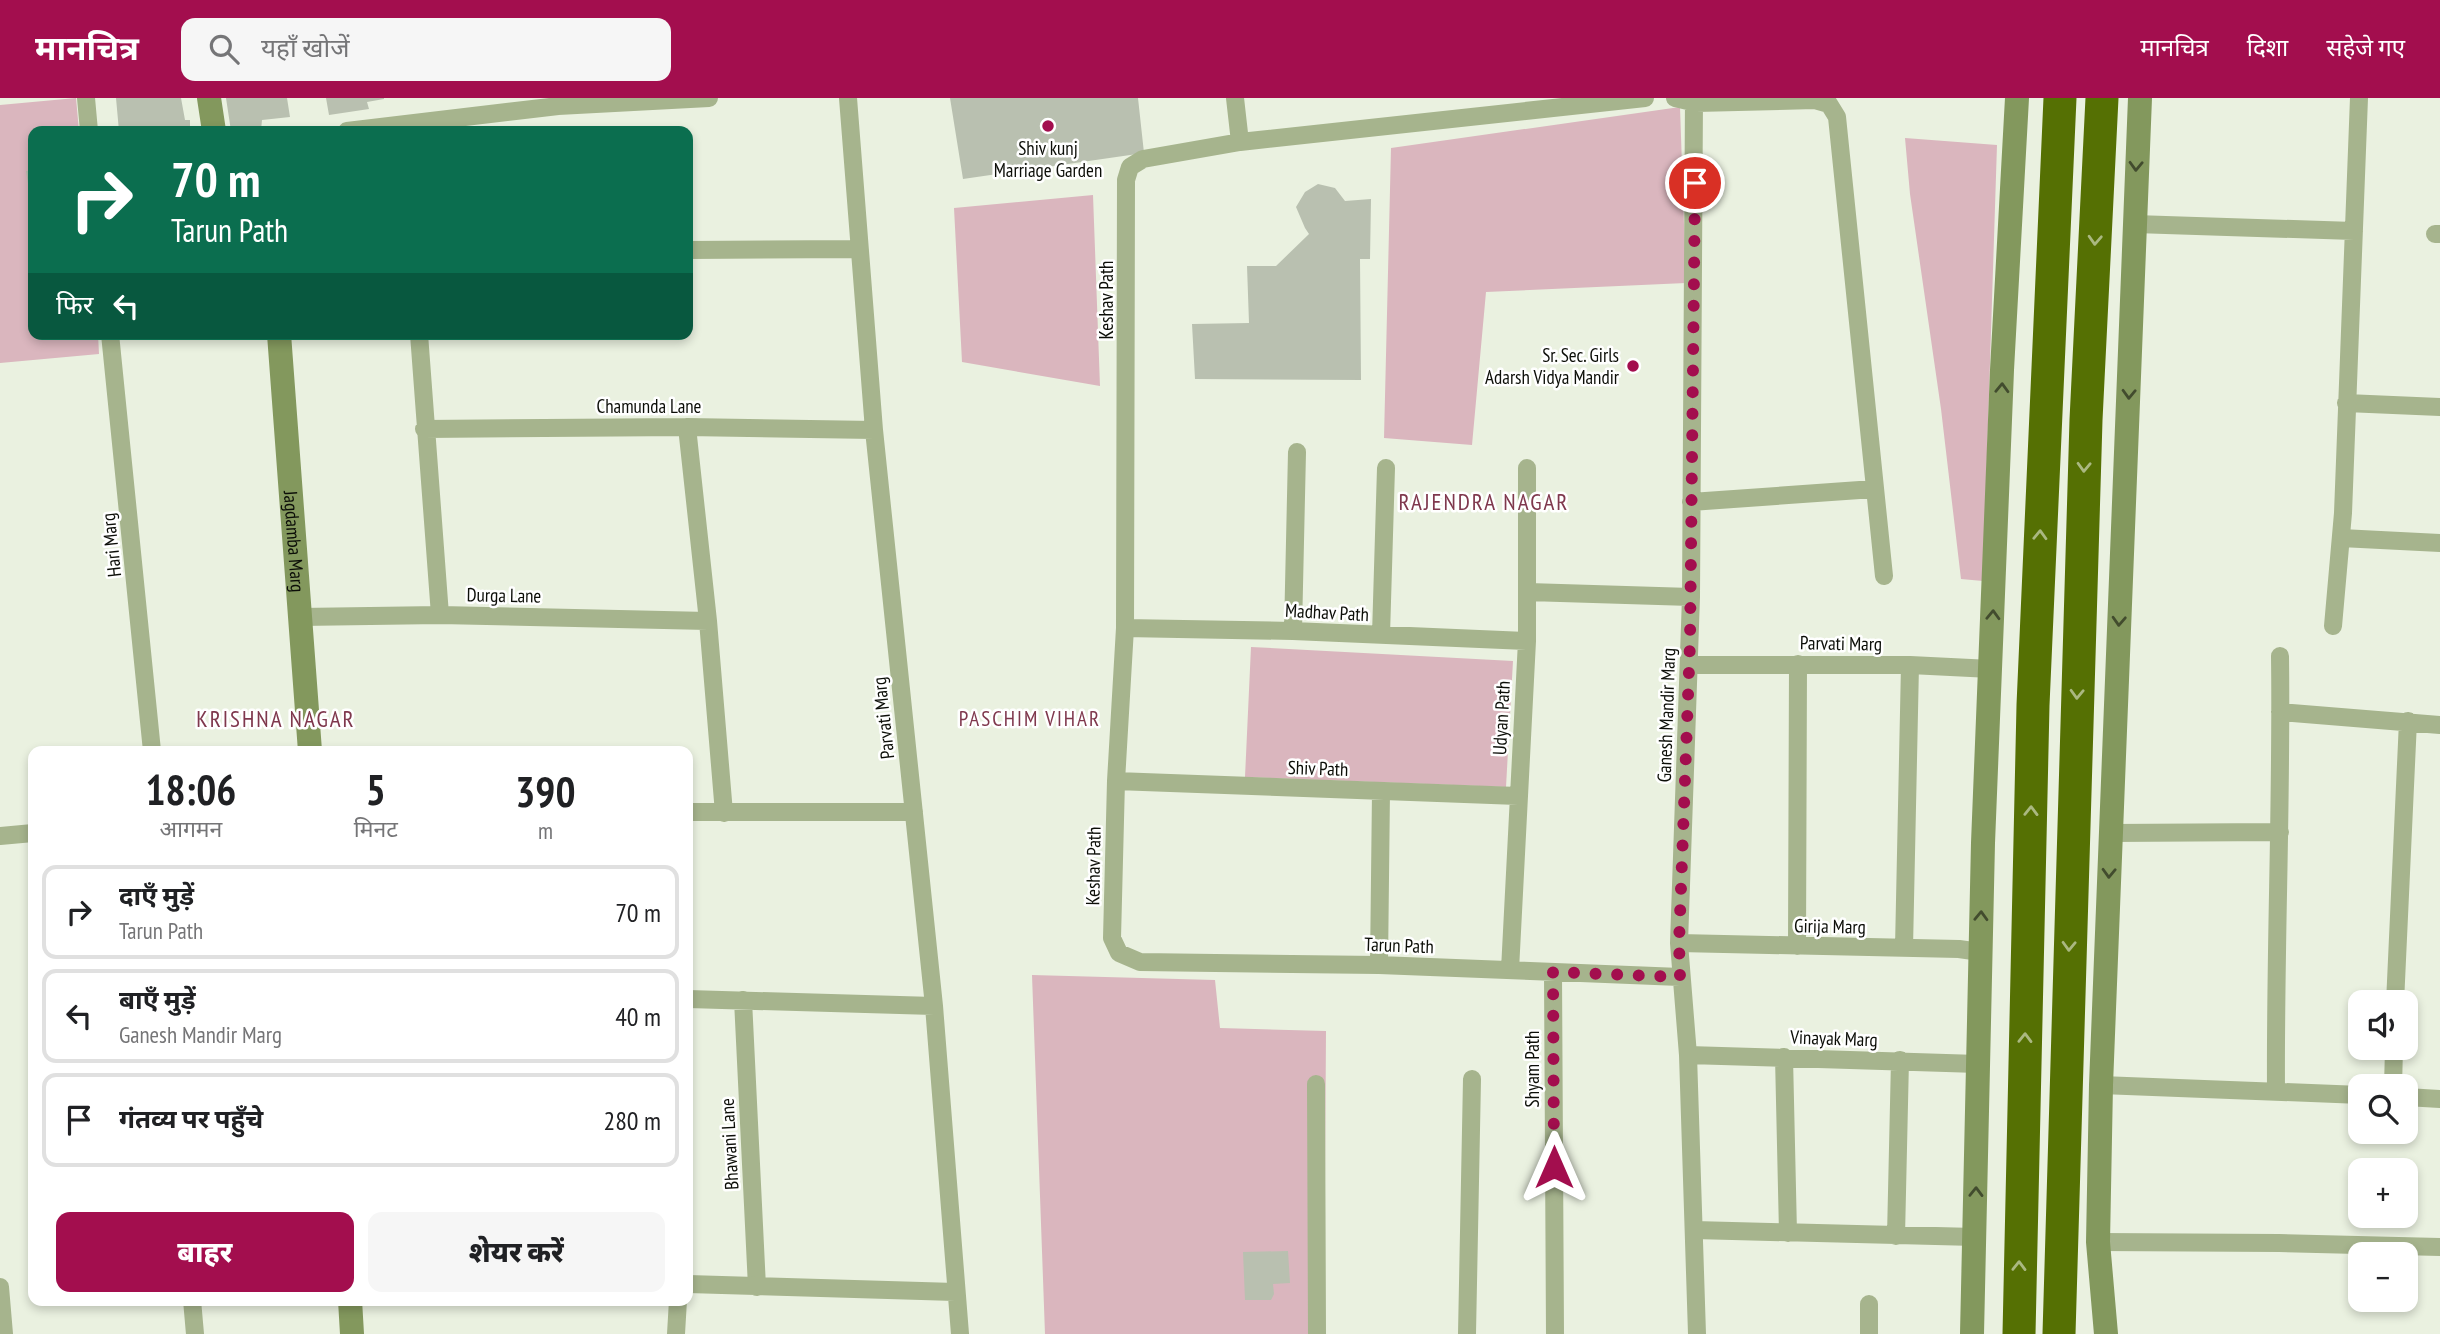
<!DOCTYPE html>
<html lang="hi">
<head>
<meta charset="utf-8">
<style>
  body { margin:0; font-family:"PT Sans Narrow","Noto Sans Devanagari",sans-serif; background:#f6f6f6; color:#202124; height:100vh; display:flex; flex-direction:column; font-size:26px; white-space:nowrap }
  * { box-sizing:border-box; margin:0 }
  p { font-size:23px; color:#757577 }
  .icon { flex:none; width:38px; height:38px; fill:none; stroke:currentColor; stroke-width:2; stroke-linecap:round; stroke-linejoin:round }
  .map { position:relative; flex:1; overflow:hidden }
  .panel { position:absolute; left:28px; top:648px; width:665px; height:560px; display:flex; flex-direction:column; background:#fff; border-radius:14px; box-shadow:0 4px 10px #0003 }
  .panel>* { flex:none }
  .top-card { position:absolute; left:28px; top:28px; width:665px; height:214px; border-radius:14px; box-shadow:0 4px 10px #0003; background:#0b6e4f; color:#fff; overflow:hidden }
  .tools { position:absolute; left:2348px; top:892px; display:grid; gap:14px }
  .tools a { display:grid; place-items:center; width:70px; height:70px; border-radius:14px; background:#fff; box-shadow:0 4px 10px #0003; font-size:35px }
  .pin { position:absolute; display:grid; place-items:center; width:60px; height:60px; color:#fff; margin:-30px; border:4px solid #fff; border-radius:50%; box-shadow:0 2px 7px #0007 }
  .me { position:absolute; width:77px; margin:-38px; rotate:0deg; stroke-linejoin:round; filter:drop-shadow(0 0 5px #0008) }
  .turn { display:flex; align-items:center; gap:24px; height:147px; padding:0 28px; font-size:32px }
  .turn .icon { width:91px; height:91px; stroke-width:2.5 }
  .turn b { display:block; font-size:49px; line-height:60px }
  .then { display:flex; align-items:center; height:66px; padding:0 28px; background:#0003; gap:14px; font-size:26px }
  .eta { display:flex; justify-content:space-evenly; align-items:center; height:119px; text-align:center }
  .eta b { font-size:42px; font-weight:800; line-height:49px }
  .primary-button { display:flex; gap:14px; margin-top:auto; padding:14px 28px }
  .primary-button a { flex:1; height:80px; border-radius:14px; background:#a30e4e; color:#fff; font-size:28px; font-weight:800; line-height:80px; text-align:center }
  .primary-button a+a { background:#f6f6f6; color:#202124 }
  ul { padding:0; list-style:none }
  li { display:flex; align-items:center; gap:21px; height:94px; margin:0 14px 10px; padding:0 14px; border:4px solid #e0e0e0; border-radius:14px }
  li div { flex:1 }
  li b { display:block; font-size:26px }
  li em { font-style:normal }
  header { display:flex; align-items:center; gap:42px; box-sizing:border-box; height:98px; padding:0 35px; background:#a30e4e; color:#fff }
  header strong { font-size:33px }
  nav { display:flex; gap:38px; margin-inline-start:auto; font-size:24px }
  .search { width:490px; height:63px; background:#f6f6f6; display:flex; align-items:center; gap:18px; box-sizing:border-box; padding:0 24px; border-radius:14px; color:#757577; font-size:26px }
  .map>svg:first-child { display:block }
  .green { fill:#dab6be }
  .building { fill:#b9c0b0 }
  .lines { fill:none; stroke-linecap:round; stroke-linejoin:round }
  .street { stroke:#a6b48d; stroke-width:18 }
  .secondary { stroke:#83985d; stroke-width:24 }
  .highway { stroke:#557003; stroke-width:33 }
  .oneway { stroke:#424c2e }
  .oneway2 { stroke:#aab881 }
  .route { stroke:#a30e4e; stroke-width:12; stroke-dasharray:0 21.6 }
  .poi-dot { fill:#a30e4e; stroke:#fff; stroke-width:2.5 }
  .labels { text-anchor:middle; stroke-width:5; stroke-linejoin:round; paint-order:stroke }
  .poi-label { font-size:19px; fill:#0c0e08; stroke:#fff }
  .street-label { font-size:19px; fill:#0c0e08; stroke:#fff }
  .neighbourhood-label { font-size:21px; letter-spacing:2px; fill:#7f384d; stroke:#fff }
  .quarter-label { font-size:23px; letter-spacing:2px; fill:#7f384d; stroke:#fff }
</style>
</head>
<body>
<header>
<strong>मानचित्र</strong>
<div class="search"><svg class="icon" aria-label="search" viewBox="0 0 24 24"><circle cx="10" cy="10" r="6"/><path d="M15 15l6 6"/></svg>यहाँ खोजें</div>
<nav><a>मानचित्र</a><a>दिशा</a><a>सहेजे गए</a></nav>
</header>
<div class="map">
<svg width="2440" height="1236" viewBox="0 0 2440 1236">
  <rect width="100%" height="100%" fill="#eaf1e0"/>
  <path class="green" d="M76,0L79,33H33V236H98L99,256L0,265V7Z
    M1680,9L1686,185L1486,194L1472,347L1384,340L1391,50Z
    M1905,40L1997,47L1983,483L1961,481L1941,311L1910,96Z
    M1093,97L1100,288L962,264L954,110Z
    M1251,549L1513,563L1506,689L1245,679Z
    M1032,877L1215,882L1220,930L1326,933L1324,1236H1045Z"/>
  <path class="building" d="M116,0H181L185,22H190V33H119Z
    M226,0H287L290,19L262,22L261,32L231,33Z
    M326,0H384V1L367,4L369,11L329,17Z
    M950,0H1138L1144,55L963,81Z
    M33,72V91L29,92L26,73Z
    M1318,86L1335,90L1345,103L1371,101L1370,161H1360L1361,282L1195,281L1192,226L1249,225L1247,168H1276L1309,136L1305,130L1296,109L1305,94Z
    M1288,1153L1290,1185L1273,1186L1274,1196L1271,1202H1245L1243,1154Z"/>
  <g class="lines">
    <path class="street" d="M86,0L89,33
      M848,0L874,332L934,908L960,1236
      M1235,0L1240,44
      M1645,0L1240,44L1143,61L1130,69L1126,82L1125,530L1116,683L1112,840L1119,855L1140,864L1379,867L1680,879
      M1675,0L1696,5L1815,2L1829,6L1837,19L1884,478
      M1694,0L1691,499L1679,845L1688,957L1697,1236
      M347,33L558,8L709,0
      M2135,126L2354,133
      M2435,136H2440
      M688,152L860,151
      M110,236L152,653
      M419,236L440,517
      M2346,305L2440,309
      M687,329L708,523L724,715
      M424,331L687,329L874,332
      M1691,404L1874,391
      M2341,440L2440,445
      M1528,494L1691,499
      M300,519L440,517L708,523
      M2333,528L2343,415L2359,0
      M1125,530L1293,533L1527,543
      M1293,533L1297,354
      M1381,537L1386,370
      M1689,567H1910L1991,571
      M2280,614L2440,627
      M1116,683L1518,698
      M688,714H914
      M2110,735L2280,734
      M0,738L33,735
      M1679,845L1959,851L1980,854
      M1797,848L1798,566
      M1904,850L1910,567
      M1379,867L1381,693
      M1510,872L1527,543V370
      M1553,875L1555,1236
      M688,901L934,908
      M743,902L757,1189
      M2395,905L2408,623
      M1688,957L1978,966
      M1784,959L1788,1135
      M1316,986L1317,1236
      M2101,987L2361,997
      M2393,989L2394,950
      M2276,994C2275,849 2282,703 2280,558
      M2406,999L2440,1001
      M1694,1132L1975,1139
      M1896,1138L1900,962
      M2098,1144L2279,1145L2440,1149
      M688,1186L955,1194
      M0,1189L4,1236
      M192,1202L195,1236
      M676,1236L678,1202
      M1467,1236L1472,981
      M1869,1236V1206"/>
    <g class="secondary">
      <path d="M209,0L214,33"/>
      <path id="s1" d="M279,236L310,653"/>
      <path d="M350,1202L352,1236"/>
      <path d="M1972,1236L1983,745L2002,272L2017,0"/>
      <path d="M2106,1236L2098,1144L2101,987L2140,0"/>
    </g>
    <path class="highway" d="M2019,1236L2033,607L2060,0
      M2059,1236L2086,322L2102,0"/>
  </g>
  <defs><path id="oneway-chevron" d="M-2-3.5L2.5 0L-2 3.5" fill="none" stroke-width="1.6" stroke-linecap="round" stroke-linejoin="round" transform="scale(1.75)"/></defs>
  <g class="oneway">
    <use href="#oneway-chevron" transform="translate(2136 68) rotate(92)"/>
    <use href="#oneway-chevron" transform="translate(2002 290) rotate(-88)"/>
    <use href="#oneway-chevron" transform="translate(2129 296) rotate(92)"/>
    <use href="#oneway-chevron" transform="translate(1993 517) rotate(-88)"/>
    <use href="#oneway-chevron" transform="translate(2119 523) rotate(93)"/>
    <use href="#oneway-chevron" transform="translate(2109 775) rotate(92)"/>
    <use href="#oneway-chevron" transform="translate(1981 818) rotate(-88)"/>
    <use href="#oneway-chevron" transform="translate(1976 1094) rotate(-89)"/>
  </g>
  <g class="oneway2">
    <use href="#oneway-chevron" transform="translate(2095 142) rotate(93)"/>
    <use href="#oneway-chevron" transform="translate(2084 369) rotate(92)"/>
    <use href="#oneway-chevron" transform="translate(2040 437) rotate(-88)"/>
    <use href="#oneway-chevron" transform="translate(2077 596) rotate(92)"/>
    <use href="#oneway-chevron" transform="translate(2031 713) rotate(-89)"/>
    <use href="#oneway-chevron" transform="translate(2069 848) rotate(92)"/>
    <use href="#oneway-chevron" transform="translate(2025 940) rotate(-89)"/>
    <use href="#oneway-chevron" transform="translate(2019 1168) rotate(-89)"/>
  </g>
  <g class="lines">
    <path class="route" d="M1554,1069L1553,874L1680,879L1679,845L1690,544L1695,85"/>
  </g>
  <g class="poi-dot">
    <circle cx="1048" cy="28" r="7"/>
    <circle cx="1633" cy="268" r="7"/>
  </g>
  <g class="labels">
    <g class="poi-label">
      <text x="1048" y="57">Shiv kunj<tspan x="1048" dy="22">Marriage Garden</tspan></text>
      <text x="1619" y="264" text-anchor="end">Sr. Sec. Girls<tspan x="1619" dy="22">Adarsh Vidya Mandir</tspan></text>
    </g>
    <g class="street-label">
      <text transform="translate(1106 202) rotate(-90)" y="7">Keshav Path</text>
      <text x="649" y="315">Chamunda Lane</text>
      <text dy="7" stroke="none"><textPath href="#s1" startOffset="208">Jagdamba Marg</textPath></text>
      <text transform="translate(111 447) rotate(-96)" y="7">Hari Marg</text>
      <text transform="translate(504 497) rotate(1)" y="7">Durga Lane</text>
      <text transform="translate(1327 514) rotate(3)" y="7">Madhav Path</text>
      <text transform="translate(1841 545) rotate(1)" y="7">Parvati Marg</text>
      <text transform="translate(1666 617) rotate(-88)" y="7">Ganesh Mandir Marg</text>
      <text transform="translate(883 620) rotate(-96)" y="7">Parvati Marg</text>
      <text transform="translate(1501 620) rotate(-87)" y="7">Udyan Path</text>
      <text transform="translate(1318 670) rotate(2)" y="7">Shiv Path</text>
      <text transform="translate(1093 768) rotate(-89)" y="7">Keshav Path</text>
      <text transform="translate(1830 828) rotate(1)" y="7">Girija Marg</text>
      <text transform="translate(1399 847) rotate(2)" y="7">Tarun Path</text>
      <text transform="translate(1834 940) rotate(2)" y="7">Vinayak Marg</text>
      <text transform="translate(1532 971) rotate(-90)" y="7">Shyam Path</text>
      <text transform="translate(729 1046) rotate(-93)" y="7">Bhawani Lane</text>
    </g>
    <g class="neighbourhood-label">
      <text x="1030" y="628">PASCHIM VIHAR</text>
    </g>
    <g class="quarter-label">
      <text x="1484" y="412">RAJENDRA NAGAR</text>
      <text x="276" y="629">KRISHNA NAGAR</text>
    </g>
  </g>
</svg>
<div class="tools">
<a><svg class="icon" aria-label="sound" viewBox="0 0 24 24"><path d="M4 9h4l5-4v14l-5-4H4zM17 9q2 3 0 6"/></svg></a>
<a><svg class="icon" aria-label="search" viewBox="0 0 24 24"><circle cx="10" cy="10" r="6"/><path d="M15 15l6 6"/></svg></a>
<a>+</a>
<a>−</a>
</div>
<div class="pin" style="left:1695px;top:85px;background:#d93025"><svg class="icon" aria-label="arrive" viewBox="0 0 24 24"><path d="M6 21V4h12l-3 4 3 4H6"/></svg></div>
<svg class="me" style="left:1554px;top:1069px" viewBox="-20 -20 40 40"><path d="M0-17L14 15 0 8-14 15z" fill="#a30e4e" stroke="#fff" stroke-width="4"/></svg>
<div class="top-card">
<div class="turn"><svg class="icon" aria-label="right" viewBox="0 0 24 24"><path d="M7 20v-9h11M14 6l5 5-5 5"/></svg><div><b>70 m</b>Tarun Path</div></div>
<div class="then">फिर<svg class="icon" aria-label="left" viewBox="0 0 24 24"><path d="M17 20v-9H6M10 6l-5 5 5 5"/></svg></div>
</div>
<section class="panel">
<div class="eta">
<div><b>18:06</b><p>आगमन</p></div>
<div><b>5</b><p>मिनट</p></div>
<div><b>390</b><p>m</p></div>
</div>
<ul>
<li><svg class="icon" aria-label="right" viewBox="0 0 24 24"><path d="M7 20v-9h11M14 6l5 5-5 5"/></svg><div><b>दाएँ मुड़ें</b><p>Tarun Path</p></div><em>70 m</em></li>
<li><svg class="icon" aria-label="left" viewBox="0 0 24 24"><path d="M17 20v-9H6M10 6l-5 5 5 5"/></svg><div><b>बाएँ मुड़ें</b><p>Ganesh Mandir Marg</p></div><em>40 m</em></li>
<li><svg class="icon" aria-label="arrive" viewBox="0 0 24 24"><path d="M6 21V4h12l-3 4 3 4H6"/></svg><div><b>गंतव्य पर पहुँचे</b></div><em>280 m</em></li>
</ul>
<div class="primary-button"><a>बाहर</a><a>शेयर करें</a></div>
</section>
</div>
</body>
</html>
